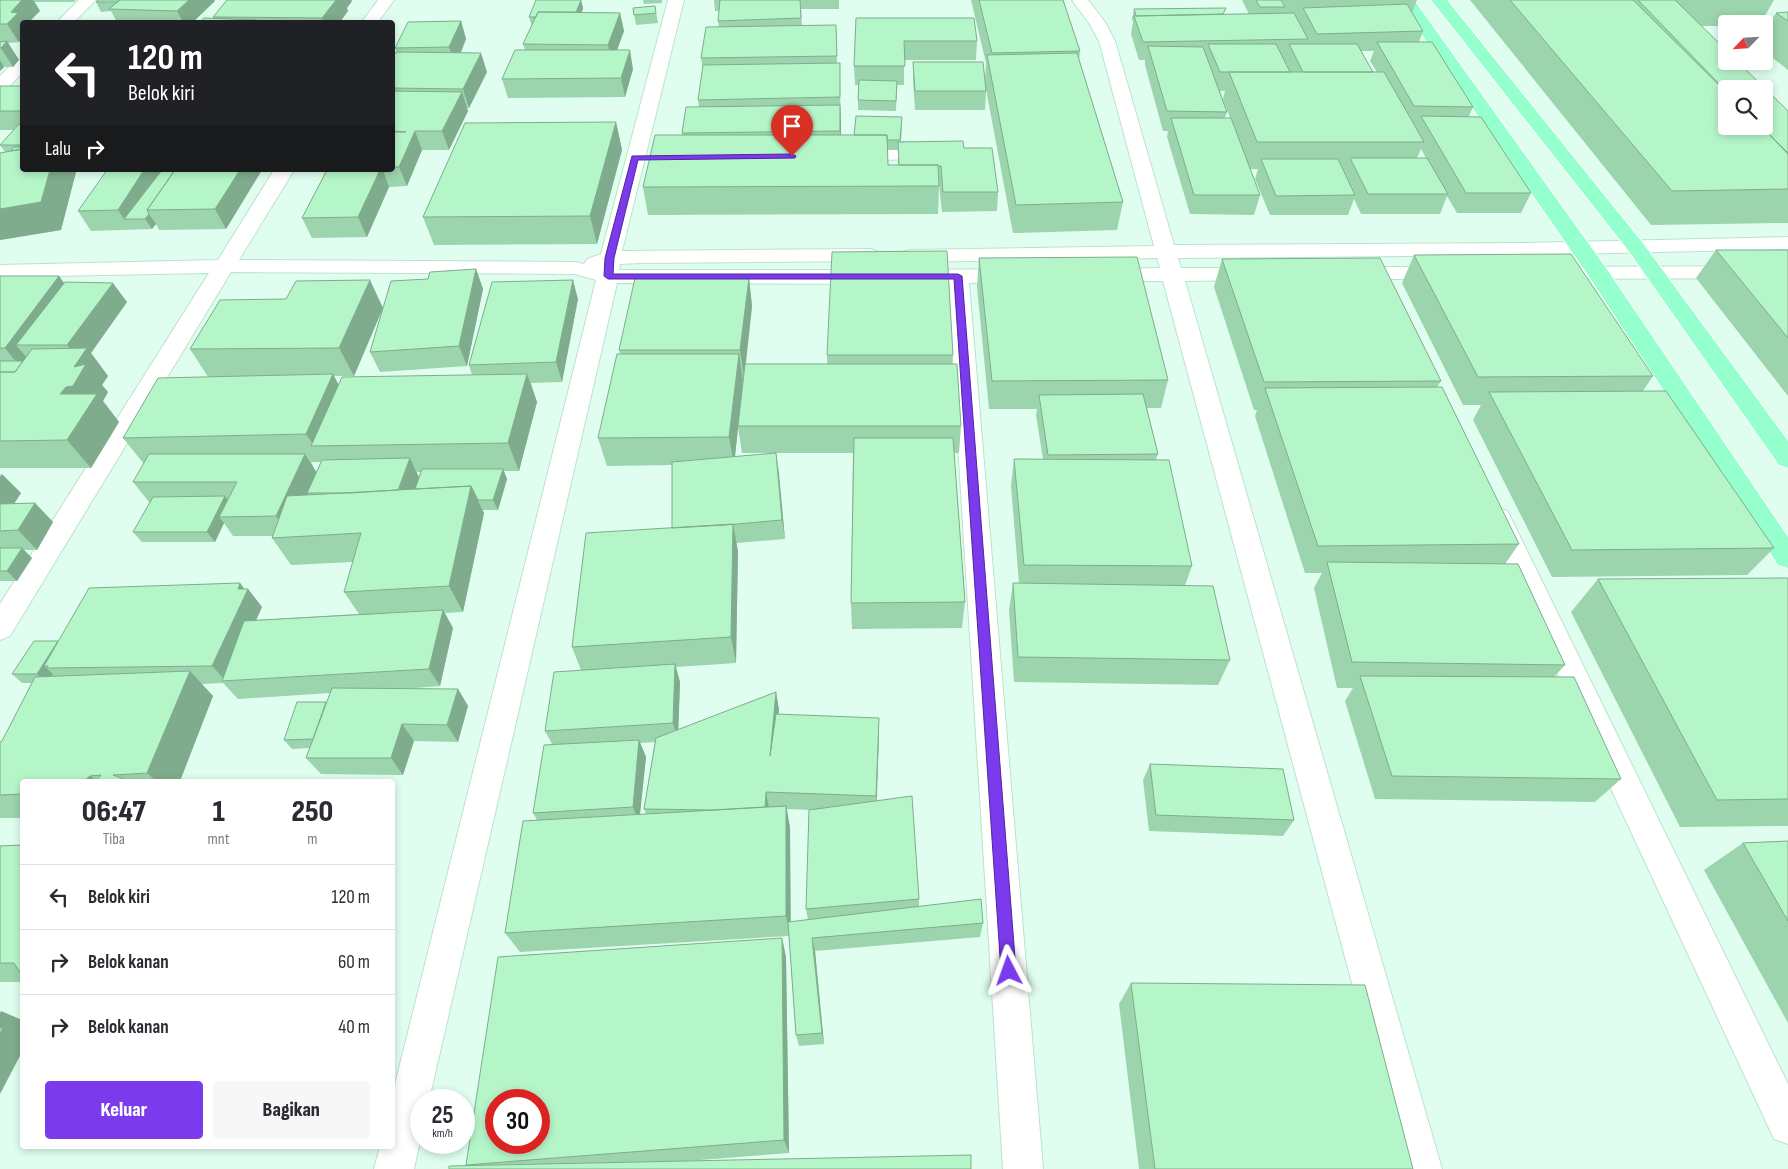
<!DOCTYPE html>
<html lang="id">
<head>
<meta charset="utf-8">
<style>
  body { margin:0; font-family:"Sofia Sans Condensed",sans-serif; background:#f7f7f7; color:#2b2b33; height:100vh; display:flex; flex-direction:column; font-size:19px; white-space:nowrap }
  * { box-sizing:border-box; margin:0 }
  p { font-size:16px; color:#7c7c81 }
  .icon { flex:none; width:28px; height:28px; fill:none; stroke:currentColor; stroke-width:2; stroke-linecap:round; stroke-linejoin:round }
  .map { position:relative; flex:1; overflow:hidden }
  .panel { position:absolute; left:20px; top:779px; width:375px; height:370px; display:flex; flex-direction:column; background:#fff; border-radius:5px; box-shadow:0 2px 8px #0003 }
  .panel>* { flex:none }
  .top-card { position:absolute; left:20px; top:20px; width:375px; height:152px; border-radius:5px; box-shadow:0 2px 8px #0003; background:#202124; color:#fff; overflow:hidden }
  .needle { width:32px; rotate:245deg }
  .tools { position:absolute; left:1718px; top:15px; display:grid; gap:10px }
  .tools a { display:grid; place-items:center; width:55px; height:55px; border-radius:5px; background:#fff; box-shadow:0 2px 8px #0003; font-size:25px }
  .speed { position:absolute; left:410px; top:1089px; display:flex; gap:10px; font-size:25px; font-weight:700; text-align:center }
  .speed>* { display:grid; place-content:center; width:65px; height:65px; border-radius:50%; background:#fff; box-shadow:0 2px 8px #0003; line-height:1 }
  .speed small { font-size:12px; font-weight:400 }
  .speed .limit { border:8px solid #d22; background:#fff; color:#111 }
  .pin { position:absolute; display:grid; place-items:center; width:42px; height:42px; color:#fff; margin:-51px -21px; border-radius:50% 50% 50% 0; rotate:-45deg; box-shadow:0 0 5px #0007 }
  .pin .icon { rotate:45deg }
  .me { position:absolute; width:55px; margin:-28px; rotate:356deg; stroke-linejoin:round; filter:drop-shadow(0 0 4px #0008) }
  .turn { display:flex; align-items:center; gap:18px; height:105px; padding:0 25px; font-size:22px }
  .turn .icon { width:65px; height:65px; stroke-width:2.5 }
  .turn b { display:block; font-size:35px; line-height:42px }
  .then { display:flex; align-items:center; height:48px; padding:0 25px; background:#0003; gap:10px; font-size:19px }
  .eta { display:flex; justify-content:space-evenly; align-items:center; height:85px; text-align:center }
  .eta b { font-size:30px; font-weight:800; line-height:35px }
  .cta { display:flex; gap:10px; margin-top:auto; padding:10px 25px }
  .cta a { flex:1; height:58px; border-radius:5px; background:#7c3aed; color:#fff; font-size:20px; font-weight:800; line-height:58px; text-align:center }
  .cta a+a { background:#f7f7f7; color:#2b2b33 }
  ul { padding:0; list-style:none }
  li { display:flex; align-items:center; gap:15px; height:65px; padding:0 25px; border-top:1px solid #e1e1e2 }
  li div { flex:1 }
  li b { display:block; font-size:19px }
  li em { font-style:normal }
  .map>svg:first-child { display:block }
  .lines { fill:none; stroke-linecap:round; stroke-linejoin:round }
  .minor-casing { stroke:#bbe3ca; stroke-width:2 }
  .major-casing { stroke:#fff; stroke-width:2 }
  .minor { fill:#fff; fill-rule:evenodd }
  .major { fill:#95ffce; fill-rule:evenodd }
  .wall { fill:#9cd4ad; fill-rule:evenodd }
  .shaded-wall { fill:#7fac8d }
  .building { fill:#b5f6c9; stroke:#7fac8d; fill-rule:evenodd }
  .route { fill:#7c3aed; stroke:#51269a }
</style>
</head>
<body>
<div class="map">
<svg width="1788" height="1169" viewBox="0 0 1788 1169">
  <rect width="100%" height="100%" fill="#dffeef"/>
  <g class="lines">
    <defs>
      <path id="minor" d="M79,0H96L74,22H57Z
        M378,0H394L378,22H362Z
        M668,0H684L622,251L870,249L877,251L880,255L877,259L870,261L640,263L620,264L619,270H867L875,272L878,277L875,282L867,284L617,283L429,1100H421V1136L414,1169H374L380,1146H392V1096L596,280L575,274L231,272L10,636L0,640V604L209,273L0,277V265L218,260L274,170H294L239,260L575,262L584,264L587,259L601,254Z
        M1072,0H1088L1105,22L1115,41L1174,245L1523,243L1788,237V249L1523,255L1178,258L1181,268H1255L1263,269L1266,274L1263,279L1255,280L1185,281L1442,1169H1402L1163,281H1105L1097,280L1094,275L1097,270L1105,269L1160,268L1157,258L910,262L903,260L900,256L903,252L910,250L1154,246L1099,41L1089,23Z
        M22,59V73L6,90L0,91V76L16,60Z
        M936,148L943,150L945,154L943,158L852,161L845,159L843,155L845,151L852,149Z
        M1788,266V278L1548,279L1540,278L1537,273L1540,268L1548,267Z
        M1350,267H1442L1450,268L1453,273L1450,278L1442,279H1350L1342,278L1339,273L1342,268Z
        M1015,269L1023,271L1026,276L1023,281L969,283L1043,1169H1003L948,283L902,282L899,277L902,272L910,270Z
        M1498,508L1507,511L1511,518L1788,1084V1144L1774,1139L1485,518L1489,511Z"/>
      <path id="major" d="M1398,0H1414L1606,268L1788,537V568L1778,565L1588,275Z
        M1431,0H1447L1642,242L1788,441V468L1779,465L1628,250Z"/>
    </defs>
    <use href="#minor" class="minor-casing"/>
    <use href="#major" class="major-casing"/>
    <use href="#minor" class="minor"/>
    <use href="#major" class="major"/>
  </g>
  <path class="wall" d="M0,0H76L74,2H35L40,11L22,22V39L19,42L8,43L19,60L13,67H4L0,71Z
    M98,0H214L215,1L193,22H117L111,11L101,12L96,2Z
    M227,0H351L352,1L347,8L348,11L340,22H200L214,19L213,17Z
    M536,0H630H581L583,8L582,12L620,13L624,31L617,50L633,69L625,97L508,98L502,79L525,50L523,44L532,26L529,17Z
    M643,0H662V3L644,4Z
    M714,0H839V9H801L802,25H836L837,63L840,82L841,135H854L902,127L901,141L964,148L998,192L997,211L942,212L939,185L938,214L648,215L643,187L682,135V133L699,107L698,100L703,70L701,58L719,27L718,21L719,11H715ZM887,150H898V165H888Z
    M971,0H1063L1080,51L1079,61L1123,202L1117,230L1013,233L985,84L986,91L985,110H915L913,81V62L985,80L986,63Z
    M1242,0H1417L1412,13L1423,31L1419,42L1473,107L1469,116L1531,193L1521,213H1457L1447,196L1440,214H1361L1354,199L1348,215H1270L1255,179L1258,169H1250L1260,195L1254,215L1190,214L1167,137L1168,131H1163L1145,65V60H1139L1131,34L1133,22L1132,19L1134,9L1225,14H1249ZM1361,51H1374L1370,61L1377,72H1373ZM1220,91H1225L1223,99L1230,118H1225L1227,112ZM1421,149L1426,158H1417Z
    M1470,0H1774L1760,24H1726V26H1701L1788,111V223L1651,225ZM1726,91L1761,126H1726Z
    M655,6L658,23L636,25L633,8Z
    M1788,12V70L1764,51V32L1776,13Z
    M856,18L977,41L976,60H904V85H897L896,111L858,110V85H855L854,66Z
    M461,21L466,39L461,53L487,72L469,108H467L468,111L449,150H422L407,186L389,187L367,237L312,238L302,218L326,171V170H392V58L397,52L395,48Z
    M0,86H22V170H75L76,172L61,230L0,240V153L5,152L0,145L14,130H0Z
    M616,122L622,150L597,244L434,245L423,217Z
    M262,170L226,229L159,230L156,224L152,229L91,231L78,211Z
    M1716,250H1788V396L1696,278Z
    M1414,255L1653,376L1643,391L1774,548L1747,575L1552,577L1473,420L1481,405H1463L1402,283Z
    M979,258L1168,380L1161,408H1147L1158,454L1156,459L1192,566L1185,585L1230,660L1218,685L1014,682L1009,610L1013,583H1019L1011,486L1014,459H1043L1036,415L1037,409H989L977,287Z
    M1222,259L1441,381L1437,387L1519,544L1505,564L1565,665L1555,676L1621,779L1595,802L1375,799L1345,701L1353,688H1337L1314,588L1322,573H1305L1255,416L1257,410H1254L1214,287Z
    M476,269L483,289L467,366L380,372L370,352L383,308L354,376H333L338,385L472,375L469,365L578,299L562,382L531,383L537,402L519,471H504L507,479L498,510H482L484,513L463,612L445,613L453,628L440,686L403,689H458L468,706L458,742L414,741L403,775L321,774L306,758L309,748L292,749L284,740L327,703L330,693L238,699L223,683L201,684L213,696L180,781H22V818H0V742L2,741L32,683H22L12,674L58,642L244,589H248L262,607L256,620L359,614L344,592L353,562L291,565L272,538L273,536H233L224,523L215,542H142L133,532L150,502H149L133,482L144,464L123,438L208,377L190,349L383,308L428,279ZM311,462H321L316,472ZM417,472H421L419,477Z
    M0,276H59L64,283L127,302L91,353L108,376L102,385L108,392L103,401L119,422L91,468H0Z
    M749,278L752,306L746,364H827V355H953L952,364L961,426L959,453H954L965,602L962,628L852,629L851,603L853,453H776L785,539L736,543L738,551L736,663L676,667L680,682L678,730L776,692L779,710L778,714L879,735L877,801L919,899V906L983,923L980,937L815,951L824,1044L799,1046L796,1035L789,936L520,952L505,933L537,820L533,813L552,744L545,731L581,670L572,647L672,528V465L607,466L598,438L620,354L619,350ZM738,427L742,453H775L735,457ZM655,742L644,809L646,814H640L646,757L640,743ZM787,809L812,810L806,909L808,920L790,922V828Z
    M0,474L21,493L14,503H35L53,522L37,550H24L32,558L17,581H0Z
    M1788,578V826L1680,827L1571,612L1598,579Z
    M1150,764L1294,820L1283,836L1149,831L1143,780Z
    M1788,841V1023L1704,870L1743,843Z
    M22,845V982H0V846Z
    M782,938L786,957L789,1153L674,1162L467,1166L466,1165Z
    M1131,983L1413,1169H1139L1119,1004Z"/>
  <path class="shaded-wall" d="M22,0H33L40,11L29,22H22V39L19,42L7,24L11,12Z
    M189,0H214L215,1L193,22H183L177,11Z
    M336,0H344L348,11L340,22H324L322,18Z
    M344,0H351L352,1L347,8Z
    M581,0L583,8L577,26L575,17Z
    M620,13L624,31L612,64L608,45Z
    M461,21L466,39L455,66L449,47Z
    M7,41L19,60L13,67L1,48Z
    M630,50L633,69L625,97L621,78Z
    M481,53L487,72L469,108L463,89Z
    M0,60L4,67L0,71Z
    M462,92L468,111L449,150L442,131Z
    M840,105L841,124V150L840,131Z
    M616,122L622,150L597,244L590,216Z
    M415,131L422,150L407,186L399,167Z
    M50,170H75L76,172L61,230L0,240V209Z
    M144,170H166L124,219L118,210Z
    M240,170H262L226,229L215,209Z
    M380,170H383L389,187L367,237L358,217Z
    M149,214L156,224L152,229L145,219Z
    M476,269L483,289L467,366L459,346Z
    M59,276L73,296L16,345L28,359L21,368L5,348Z
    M749,278L752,306L744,378L740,350Z
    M370,280L383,308L354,376L339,348Z
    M573,280L578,299L562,382L556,362Z
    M113,283L127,302L91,353L108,376L102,385L108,392L103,401L119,422L91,468L67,440L60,394L74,367L79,360L67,345Z
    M739,354L743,382L734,465L729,437Z
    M333,374L348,402L314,446L306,434Z
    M527,374L537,402L519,471L508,443Z
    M776,453L779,473L785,539L782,520Z
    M305,454L317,473L307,493L308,494L289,536L276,516Z
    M410,458L419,478L412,500L398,492Z
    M503,469L507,479L498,510L493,500Z
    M2,474L21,493L2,523L0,521V478Z
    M471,486L484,513L463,612L449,586Z
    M225,496L232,506L219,517L224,523L215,542L207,532Z
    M35,503L53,522L37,550L18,530Z
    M733,524L738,551L736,663L731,637Z
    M22,548L32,558L17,581L7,571Z
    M240,583L246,591L248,589L262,607L229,681H226L212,666Z
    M443,610L453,628L440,686L429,669Z
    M58,641L50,668L48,666H44L53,674L47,683L37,674Z
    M675,664L680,682L678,740L673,723Z
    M190,671L213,696L180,781H156L147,773Z
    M458,689L468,706L458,742L447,725Z
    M776,692L779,710L773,773L770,756Z
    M879,718V735L876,812V796Z
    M402,724L414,741L403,775L391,758Z
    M639,740L646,757L639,823L633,807Z
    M90,776L97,781H84Z
    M766,792L769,808L764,811Z
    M786,806L790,828L791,936L786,916Z
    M782,938L786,957L789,1153L784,1140Z
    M812,938L815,951L824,1044L822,1033Z
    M1,1011L22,1020V1033L21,1036L22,1037V1052L0,1094V1013Z"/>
  <path class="building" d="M0,0H22L11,12L18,13L7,24H0Z
    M98,0H120L118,2H96Z
    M120,0H189L177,11L109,9Z
    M227,0H336L322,18L213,17Z
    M536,0H581L576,12H538L536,17H529Z
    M720,0H800L801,18L718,21Z
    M979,0H1063L1080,51L992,53Z
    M1256,0H1281L1285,7H1260Z
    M1510,0H1633L1726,92V126H1761L1788,154V189L1672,191Z
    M1638,0H1675L1726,50V61H1737L1788,111V153L1761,126H1764V89H1726V91Z
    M1407,4L1423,31L1317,34L1303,8Z
    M655,6L656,13L634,15L633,8Z
    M1226,8L1223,14L1136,16L1134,9Z
    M538,12L620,13L608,45L523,44Z
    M1788,12V21L1776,13Z
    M1294,13L1308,39L1143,42L1134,16Z
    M204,18L257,20L255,22H200Z
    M856,18H974L977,41H904L905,66H854Z
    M461,21L449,47L395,48L408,22Z
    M836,25L837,56L701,58L706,27Z
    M7,41L1,48H0V42Z
    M1377,42H1432L1473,107L1414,106Z
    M1208,44H1276L1290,72H1220Z
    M1289,44H1357L1373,72H1303Z
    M1148,46L1203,47L1227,112L1167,111Z
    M515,50H630L621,78L502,79Z
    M396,52L481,53L463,89L392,88V58Z
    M1077,53L1123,202L1016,205L987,55Z
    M913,62H983L986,91H915Z
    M840,63V97L698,100L703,65Z
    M1229,72H1384L1424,142H1257Z
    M859,80L897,81L896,101L858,100Z
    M0,86H22V111H0Z
    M392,91L462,92L442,131H415L399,167H392V132H406L392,131Z
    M840,105V131L682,133L686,107Z
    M856,116L902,117L900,140H887V135H854Z
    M1421,116L1481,117L1531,193H1466Z
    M1171,118H1231L1260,195H1194Z
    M616,122L590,216L423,217L465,123Z
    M19,124H22V145H0Z
    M655,135H887L888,165H938L939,186L643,187Z
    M963,141L964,148H992L998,192H943L941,166H938V165H899L898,142Z
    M14,147H22V149L11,151Z
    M22,149V170H50L41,202L0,209V153Z
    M1350,158H1427L1448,194H1368Z
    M1261,159H1338L1355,195L1276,196Z
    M107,170H144L118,210L78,211Z
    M162,170H175L147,210L149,214L145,219H124Z
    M175,170H240L215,209L147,210Z
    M327,170H380L358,217L302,218Z
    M1716,250H1788V338Z
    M947,251L953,355H827L832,252Z
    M1571,254L1653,376L1478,377L1414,255Z
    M1137,257L1168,380L992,381L979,258Z
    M1380,258L1441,381L1264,382L1222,259Z
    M476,269L459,346L370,352L391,281L428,279L430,272Z
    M0,276H59L5,348H0Z
    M635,278H749L740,350H619Z
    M370,280L339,348L190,349L220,300L286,299L296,281Z
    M573,280L556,362L469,365L492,282Z
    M65,282L113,283L67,345H16Z
    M87,348L74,367L86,364L73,386L66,387L60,394H97L67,440L0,441V372H15L32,349Z
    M617,354H739L729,437L598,438Z
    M0,361H23L15,372H0Z
    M745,364H957L961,426H738Z
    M333,374L306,434L123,438L158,378Z
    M527,374L508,443L311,446L342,377Z
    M1442,387L1519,544L1318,546L1265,388Z
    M1666,391L1774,548L1572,550L1489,392Z
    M1143,394L1158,454L1048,455L1039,395Z
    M854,438H953L965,602L851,603Z
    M776,453L782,520L726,525L672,528V462Z
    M149,454H305L276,516L219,517L237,482H133Z
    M410,458L398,490L350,493H307L322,460Z
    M1014,459L1169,460L1192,566L1024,565Z
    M422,469H503L493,500H478L471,486L415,489Z
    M471,486L449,586L344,592L361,533L272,538L287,496Z
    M225,496L207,532H133L153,497Z
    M35,503L18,530L0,531V504Z
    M733,524L731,637L572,647L586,533Z
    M0,548H22L7,571H0Z
    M1327,562L1518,564L1565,665L1352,662Z
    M1788,578V799L1717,800L1598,579Z
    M240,583L238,589H248L212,666L47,668L48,666H44L89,588Z
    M1013,583L1213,586L1230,660L1018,657Z
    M443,610L429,669L222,681L244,621Z
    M34,641H58L37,674H12Z
    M675,664L673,723L545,731L554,672Z
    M190,671L147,773L113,775L129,781H96L101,775L90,776L84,781H22V794L0,795V742L2,741L35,677Z
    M1360,676L1574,677L1621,779L1392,776Z
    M332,688L458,689L447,725L402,724L391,758H306Z
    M776,692L770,756L776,714L879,718L876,796L766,792L765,807L712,810L644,809L656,738Z
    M297,702H326L313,739L284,740Z
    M639,740L633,807L533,813L544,745Z
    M1150,764L1283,769L1294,820L1156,815Z
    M912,796L919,899L806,909L809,810Z
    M786,806V916L505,933L523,821Z
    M1788,841V921L1743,843Z
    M22,845V973L21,974L14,963H0V846Z
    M981,899L983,923L812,938L822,1033L796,1035L788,922Z
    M782,938L784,1140L466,1165L498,957ZM496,1100H539V1142H496Z
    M1131,983L1365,985L1413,1169H1155Z
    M0,1028H3L0,1034Z
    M971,1155V1169H449V1166Z"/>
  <path class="route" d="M792,154L796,156L795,158L638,160L614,258L613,274H958L962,276L1016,971L1014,976L1009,978L1004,976L1001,971L954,279H608L604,276L605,258L632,156Z"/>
</svg>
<div class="tools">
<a><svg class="needle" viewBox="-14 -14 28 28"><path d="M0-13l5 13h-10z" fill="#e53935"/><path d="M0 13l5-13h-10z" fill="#7c7c81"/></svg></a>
<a><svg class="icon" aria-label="search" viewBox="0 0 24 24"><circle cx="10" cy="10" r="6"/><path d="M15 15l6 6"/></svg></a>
</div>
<div class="speed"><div>25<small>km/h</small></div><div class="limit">30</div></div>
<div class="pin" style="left:792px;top:156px;background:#d93025"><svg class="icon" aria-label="arrive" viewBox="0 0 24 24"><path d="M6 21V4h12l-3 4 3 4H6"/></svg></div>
<svg class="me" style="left:1009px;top:971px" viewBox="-20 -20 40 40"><path d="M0-17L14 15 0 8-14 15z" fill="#7c3aed" stroke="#fff" stroke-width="4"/></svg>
<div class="top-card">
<div class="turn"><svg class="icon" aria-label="left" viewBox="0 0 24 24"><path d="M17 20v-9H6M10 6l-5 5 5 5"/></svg><div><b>120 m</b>Belok kiri</div></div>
<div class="then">Lalu<svg class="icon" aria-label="right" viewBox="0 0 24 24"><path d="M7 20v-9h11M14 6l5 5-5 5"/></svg></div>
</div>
<section class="panel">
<div class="eta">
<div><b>06:47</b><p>Tiba</p></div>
<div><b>1</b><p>mnt</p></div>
<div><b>250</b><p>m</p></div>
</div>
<ul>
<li><svg class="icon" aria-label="left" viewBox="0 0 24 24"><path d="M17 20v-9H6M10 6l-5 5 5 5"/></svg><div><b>Belok kiri</b></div><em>120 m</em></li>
<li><svg class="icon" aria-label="right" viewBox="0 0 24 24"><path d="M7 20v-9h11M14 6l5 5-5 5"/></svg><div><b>Belok kanan</b></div><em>60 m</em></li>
<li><svg class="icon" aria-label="right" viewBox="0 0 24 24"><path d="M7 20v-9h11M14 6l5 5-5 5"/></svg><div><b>Belok kanan</b></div><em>40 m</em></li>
</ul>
<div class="cta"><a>Keluar</a><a>Bagikan</a></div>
</section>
</div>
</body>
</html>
